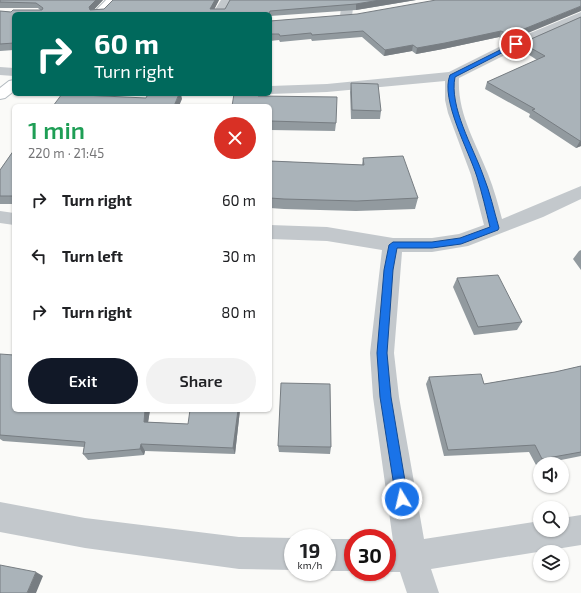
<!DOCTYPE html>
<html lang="en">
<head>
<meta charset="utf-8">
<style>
  body { margin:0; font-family:"Exo 2",sans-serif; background:#f2f2f2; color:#202124; height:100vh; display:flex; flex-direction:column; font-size:15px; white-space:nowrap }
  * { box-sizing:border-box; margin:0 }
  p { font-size:13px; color:#757577 }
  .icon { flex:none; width:22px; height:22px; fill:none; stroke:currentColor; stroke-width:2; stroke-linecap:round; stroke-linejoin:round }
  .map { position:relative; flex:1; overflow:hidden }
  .sheet { position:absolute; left:12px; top:104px; width:260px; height:308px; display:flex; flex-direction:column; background:#fff; border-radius:6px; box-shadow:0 1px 3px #0004 }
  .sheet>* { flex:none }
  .banner { position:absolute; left:12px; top:12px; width:260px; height:84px; border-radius:6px; box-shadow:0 1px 3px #0004; background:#00695c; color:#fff; overflow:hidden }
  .controls { position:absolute; left:533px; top:457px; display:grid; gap:8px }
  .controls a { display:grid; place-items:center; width:36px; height:36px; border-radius:50%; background:#fff; box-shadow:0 1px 3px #0004; font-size:20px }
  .speed { position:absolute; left:284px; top:529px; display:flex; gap:8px; font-size:20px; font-weight:700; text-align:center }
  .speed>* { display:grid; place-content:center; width:52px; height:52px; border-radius:50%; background:#fff; box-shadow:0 1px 3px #0004; line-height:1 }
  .speed small { font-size:10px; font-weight:400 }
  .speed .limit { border:6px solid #d22; background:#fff; color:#111 }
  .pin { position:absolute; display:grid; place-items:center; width:34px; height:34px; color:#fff; margin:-17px; border:2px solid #fff; border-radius:50%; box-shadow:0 1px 4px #0007 }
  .me { position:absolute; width:44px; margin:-22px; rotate:351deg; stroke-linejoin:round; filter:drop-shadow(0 0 3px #0008) }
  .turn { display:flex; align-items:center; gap:14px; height:84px; padding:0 16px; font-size:18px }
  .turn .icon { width:52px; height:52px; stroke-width:2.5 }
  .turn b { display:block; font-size:28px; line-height:34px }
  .round { display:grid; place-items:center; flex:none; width:42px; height:42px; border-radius:21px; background:#f2f2f2 }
  .overview { display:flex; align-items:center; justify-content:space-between; height:68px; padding:0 16px }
  h1 { font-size:24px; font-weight:600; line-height:30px; color:#1e9e55 }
  .cta { display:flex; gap:8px; margin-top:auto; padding:8px 16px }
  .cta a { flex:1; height:46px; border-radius:24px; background:#111827; color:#fff; font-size:16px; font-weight:600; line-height:46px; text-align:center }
  .cta a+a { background:#f2f2f2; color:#202124 }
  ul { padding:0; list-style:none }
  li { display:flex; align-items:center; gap:12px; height:56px; padding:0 16px }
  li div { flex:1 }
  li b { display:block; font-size:15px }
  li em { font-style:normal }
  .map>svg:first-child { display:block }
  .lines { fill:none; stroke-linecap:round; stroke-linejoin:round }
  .secondary-casing { stroke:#b3babf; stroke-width:2 }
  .street { fill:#c3c8cc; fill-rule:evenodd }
  .secondary { fill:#fff; fill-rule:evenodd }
  .wall { fill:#929a9f }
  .shaded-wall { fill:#777d82 }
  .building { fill:#aab3b9; stroke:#777d82 }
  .route { fill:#1a73e8; stroke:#114b97 }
</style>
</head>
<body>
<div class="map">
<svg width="581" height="593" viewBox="0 0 581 593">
  <rect width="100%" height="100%" fill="#fafaf8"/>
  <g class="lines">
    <defs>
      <path id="secondary" d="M106,0H118L105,14H92Z
        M14,80V91L5,98L0,99V88L9,81Z"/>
    </defs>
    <use href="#secondary" class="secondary-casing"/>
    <path class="street" d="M221,0H233L224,14H212Z
      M342,0H354L352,16L350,18H342L340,16Z
      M581,12V20L521,47L459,78C457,113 476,143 488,174C494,189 498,204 502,219L581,186V199L543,217L468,246L432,252H402L394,353L399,397L424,539L540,521V530H562V518L581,515V545L431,569L439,593H407L400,572H387V540L393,541L373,397L370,353L382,250L327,241L270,239V225L327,227L393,238H432L459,234L484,225L471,175L448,113L445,100V81L327,92L270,94H269H270V86L327,84L449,72L511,41Z
      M0,67L14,68V76L0,75Z
      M0,211L14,213V225L0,223Z
      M0,502L85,518L239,537L293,538V570L239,569L85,548L0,532Z
      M327,539H353V571H327Z"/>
    <use href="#secondary" class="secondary"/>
  </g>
  <path class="wall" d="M0,0H103L94,9H104L113,0H219L214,9H225L230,0H416L356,10L270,16V14H14V50L0,51V11L11,12L40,10L38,8H0Z
    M581,0L506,42L499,37L443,49L416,54L412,51L384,56L362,37L312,41L311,39L280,42L279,40L270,41V21Z
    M581,17V146L576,148L529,117L530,114L485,89L487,82L537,60L520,49L522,43Z
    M351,83L381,111L380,119H351L350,92Z
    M258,96L336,123L335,131L270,130V106Z
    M14,150V204H0V170Z
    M363,158L418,198L415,209L356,211L284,209L270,208V161L362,165Z
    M581,250V270L573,259L579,251Z
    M457,278L522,322L517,330L474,335L453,287Z
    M0,354L14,410H150L148,422L188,424L240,410L235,454L145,451L144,455L88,460L83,454L84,447L3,441L0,439Z
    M581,366V456L536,465L529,452L444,456L426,384L429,377L484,384L555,372Z
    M278,446L331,447L330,454L279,452Z"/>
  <path class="shaded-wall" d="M96,0H103L91,13L89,7Z
    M215,0H219L212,14L210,9Z
    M380,0H416L356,10V4Z
    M581,6V11L506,42L509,35Z
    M501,31L499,37L443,49L416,54L417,48Z
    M413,45L412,51L384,56L385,50Z
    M179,94H181L182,99L179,106H174Z
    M580,141H581V146L576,148Z
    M145,410H150L147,429L144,422Z
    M238,410H240L235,454L233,448Z
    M141,444L145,451L144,455L140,449Z
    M36,572L43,576L36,593H27Z"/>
  <path class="building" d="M0,0H96L89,7L90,10L104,9L113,0H215L210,9H225L230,0H380L356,4L270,11L269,14H14V43L0,44V11L11,12L13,10H42L43,8L36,3L0,2Z
    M436,0H581V6L509,35L501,31L445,43L417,48L413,45L385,50L363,31L312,35L311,33L280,36L279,34H270V21L357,14Z
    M581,17V141H580L532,110L535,109L487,82L545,56L522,43Z
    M351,83L378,84L381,111L352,110Z
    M62,94L146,98L148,94H179L174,106H53Z
    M234,94H258V96L337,97L336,123L270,121V106H232Z
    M14,150V196H0V170Z
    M403,156L418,198L357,201L284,199L270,198V161L364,165L363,158Z
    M498,275L522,322L478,327L457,278Z
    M0,354L14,355V410H145L144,422L188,424L190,410H238L233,448L141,444L140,449L83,454L85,442L0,435Z
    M581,366V452L542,459L535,445L448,450L429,377L481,374L484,384L555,372Z
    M281,383L330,384L331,447L278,446Z
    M0,565L36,572L27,593H0Z"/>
  <path class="route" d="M514,43L519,44L455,77C449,107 473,147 483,175C490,192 494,211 499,228L498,230L461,244L432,248H397L393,270L387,353L391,397L408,499L406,503L402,505L398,503L396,499L380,397L377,353L384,270L389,245L393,242H432L460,238L490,227C486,210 482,193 477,177C469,151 440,99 450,75Z"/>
</svg>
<div class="controls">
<a><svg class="icon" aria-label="sound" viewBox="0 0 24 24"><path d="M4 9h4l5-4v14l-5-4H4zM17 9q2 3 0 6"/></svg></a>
<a><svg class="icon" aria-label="search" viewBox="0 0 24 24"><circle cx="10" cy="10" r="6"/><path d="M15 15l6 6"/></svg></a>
<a><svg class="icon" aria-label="layers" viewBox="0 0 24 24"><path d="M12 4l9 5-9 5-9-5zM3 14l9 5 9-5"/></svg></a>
</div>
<div class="speed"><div>19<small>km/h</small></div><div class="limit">30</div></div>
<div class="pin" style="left:516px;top:44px;background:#d93025"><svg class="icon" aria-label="arrive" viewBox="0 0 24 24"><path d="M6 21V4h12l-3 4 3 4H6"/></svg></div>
<svg class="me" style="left:402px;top:499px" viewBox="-20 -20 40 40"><circle r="17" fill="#1a73e8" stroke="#fff" stroke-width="3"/><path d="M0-11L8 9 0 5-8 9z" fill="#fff"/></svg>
<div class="banner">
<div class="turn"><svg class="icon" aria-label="right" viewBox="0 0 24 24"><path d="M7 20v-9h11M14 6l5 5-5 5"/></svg><div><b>60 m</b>Turn right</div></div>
</div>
<section class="sheet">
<div class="overview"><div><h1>1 min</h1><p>220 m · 21:45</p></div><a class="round" style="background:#d93025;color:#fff"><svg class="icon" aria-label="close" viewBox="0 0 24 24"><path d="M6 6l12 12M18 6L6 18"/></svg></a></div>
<ul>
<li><svg class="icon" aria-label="right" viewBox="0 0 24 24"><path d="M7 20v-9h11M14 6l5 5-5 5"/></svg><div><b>Turn right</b></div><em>60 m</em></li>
<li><svg class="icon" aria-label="left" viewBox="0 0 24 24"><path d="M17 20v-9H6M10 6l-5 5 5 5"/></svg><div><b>Turn left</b></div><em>30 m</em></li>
<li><svg class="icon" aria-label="right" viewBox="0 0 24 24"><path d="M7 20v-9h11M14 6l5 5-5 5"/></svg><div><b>Turn right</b></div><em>80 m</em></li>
</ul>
<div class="cta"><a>Exit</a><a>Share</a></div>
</section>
</div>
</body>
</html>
